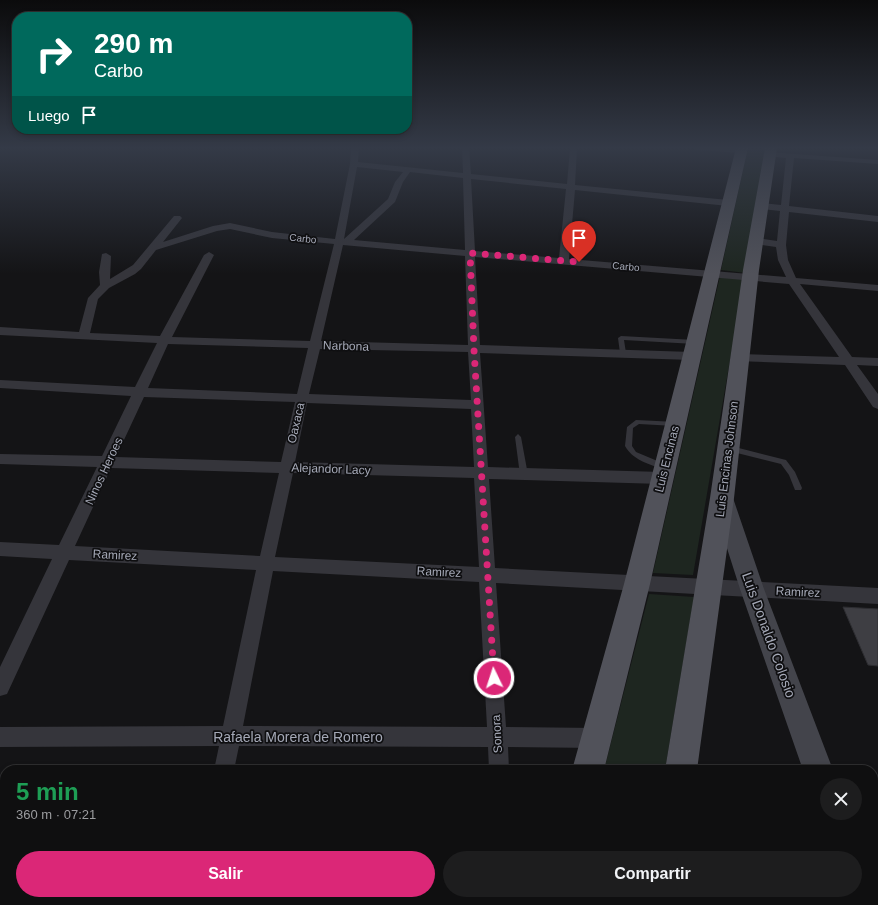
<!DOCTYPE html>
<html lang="es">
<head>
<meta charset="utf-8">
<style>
  body { margin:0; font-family:Arial,sans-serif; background:#1d1d1e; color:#f1f3f6; height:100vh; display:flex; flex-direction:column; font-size:15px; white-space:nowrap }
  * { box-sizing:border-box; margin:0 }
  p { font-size:13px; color:#9b9c9f }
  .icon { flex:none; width:22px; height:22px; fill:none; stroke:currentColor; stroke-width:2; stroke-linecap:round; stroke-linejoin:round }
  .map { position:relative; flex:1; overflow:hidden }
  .side { position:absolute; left:0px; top:765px; width:878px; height:140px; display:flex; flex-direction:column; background:#0f0f10; border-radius:16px 16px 0 0; box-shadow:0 2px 6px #0003,0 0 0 1px #2f2f30 }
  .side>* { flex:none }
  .banner { position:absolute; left:12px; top:12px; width:400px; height:122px; border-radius:16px; box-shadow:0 2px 6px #0003,0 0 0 1px #2f2f30; background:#00695c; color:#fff; overflow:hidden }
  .pin { position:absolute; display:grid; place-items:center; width:34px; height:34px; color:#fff; margin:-41px -17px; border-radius:50% 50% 50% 0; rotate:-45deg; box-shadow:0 0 4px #0007 }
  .pin .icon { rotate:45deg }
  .me { position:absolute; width:44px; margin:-22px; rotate:356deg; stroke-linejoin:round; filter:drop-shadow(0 0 3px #0008) }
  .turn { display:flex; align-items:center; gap:14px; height:84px; padding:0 16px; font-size:18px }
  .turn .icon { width:52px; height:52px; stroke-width:2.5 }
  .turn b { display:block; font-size:28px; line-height:34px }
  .then { display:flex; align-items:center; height:38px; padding:0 16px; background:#0003; gap:8px; font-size:15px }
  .round { display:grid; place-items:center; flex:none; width:42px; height:42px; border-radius:21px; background:#1d1d1e }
  .summary { display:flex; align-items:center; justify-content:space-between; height:68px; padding:0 16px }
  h1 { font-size:24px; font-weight:600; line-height:30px; color:#1e9e55 }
  .cta { display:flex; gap:8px; margin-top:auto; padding:8px 16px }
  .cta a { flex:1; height:46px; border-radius:24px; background:#db2777; color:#fff; font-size:16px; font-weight:600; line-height:46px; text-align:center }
  .cta a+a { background:#1d1d1e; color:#f1f3f6 }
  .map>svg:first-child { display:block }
  .green { fill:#1e2620 }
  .building { fill:#3e3e43; stroke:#2e2e32 }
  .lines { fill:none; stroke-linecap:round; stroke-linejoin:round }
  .service { fill:#35353b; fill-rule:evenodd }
  .minor { fill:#35353b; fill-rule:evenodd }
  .secondary { fill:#43444b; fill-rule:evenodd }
  .primary { fill:#51525a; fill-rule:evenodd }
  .route { stroke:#db2777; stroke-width:7; stroke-dasharray:0 12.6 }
  .labels { text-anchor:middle; stroke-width:3.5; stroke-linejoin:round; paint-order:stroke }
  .far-street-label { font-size:10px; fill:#a5a9b7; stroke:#0f0f11 }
  .street-label { font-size:12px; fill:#a5a9b7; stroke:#0f0f11 }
  .near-street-label { font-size:14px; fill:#a5a9b7; stroke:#0f0f11 }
</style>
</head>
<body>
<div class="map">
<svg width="878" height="905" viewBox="0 0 878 905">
  <rect width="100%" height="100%" fill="#141416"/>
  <path class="green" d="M748,148H767L746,273L721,270Z
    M720,276L744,279L693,575L653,573Z
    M649,594L694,597L665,770H604Z
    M570,900H644L643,905H569Z"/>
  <path class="building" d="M843,607L878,609V666L868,665Z"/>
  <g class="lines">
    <path class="service" d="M621,336L695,340L698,342L695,344L624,340L626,353L623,355L620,353L618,338Z
      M636,420L677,422L678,424L677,426H675L639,424L633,428L632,446L636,452L667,465L668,467L667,469H661C647,463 633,460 625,446L627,427Z
      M518,434L521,437L528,475L527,477H521L520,475L515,437Z
      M731,446L786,460L795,472L802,488L801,490H795L789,475L781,464L729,451L728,449L729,447Z"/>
    <path class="minor" d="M351,148H359L358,162L463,173L462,148H469L471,174L567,184L570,148H577L575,185L728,200L732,203L728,206L575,190L569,259L786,277L778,260L776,247L756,244L751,241L756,238L777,241L780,211L762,209L758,206L762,203L781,205L786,158L767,156V152L878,160V164L794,158L789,206L878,216V222L789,212L786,245L788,260L796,278L878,285V291L800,284L852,357L878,358V366L857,365L878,394V409L873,407L845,365L736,361L734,358L736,355L740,354L839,357L789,284L475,257L480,345L692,352L696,353L698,356L696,359L692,360L480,353L488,467L662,472L667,474L669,478L667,482L662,484L489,479L495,568L878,588V604L496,583L506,727L597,728L604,731L607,738L604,745L597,748L508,747L509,770H489L488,747L239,746L234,770H214L219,746L0,747V727L223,726L256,570L69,560L7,694L0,696V667L52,559L0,556V542L59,545L97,467L0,464V454L102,456L131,396L0,388V380L135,387L157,343L0,335V327L79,332L88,298L100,285L99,272L102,254L106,253L111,256L110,279L133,265L174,216H180L182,218L163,242L213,226L230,223L272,232L335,239L350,164ZM357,167L403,172L395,182L388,199L344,239ZM410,172L463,178L465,250L354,240L395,202L403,182ZM471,179L566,189L559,258L475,251ZM230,229L272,238L334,244L310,341L172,337L214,255L209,252L204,255L160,336L90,333L98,299L109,288L135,274L141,269L156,250L217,231ZM343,245L465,256L468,345L321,341ZM168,344L308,348L297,394L148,388ZM320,349L468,352L471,400L309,394ZM144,397L295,402L281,462L116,457ZM307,403L471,409L474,467L295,462ZM111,468L279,473L260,556L75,546ZM293,473L474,478L479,567L275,557ZM273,571L479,582L487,727L243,726Z
      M694,148C703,147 738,145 745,151L741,153L698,150Z
      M185,900H209L208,905H184Z
      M495,900H519V905H495Z"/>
    <path class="secondary" d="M722,489L730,492L733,498L764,589L833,770H803L740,589L711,498L714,492Z
      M873,887L877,888L878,905H850L848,900H873Z"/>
    <path class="primary" d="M736,148H748L650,584L604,770H572L624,584Z
      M765,148H777L759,270L734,498L697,770H665L710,498L743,270Z
      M532,900H568L567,905H531Z
      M643,900H679V905H643Z"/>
  </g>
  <linearGradient id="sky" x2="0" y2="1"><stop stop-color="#0b0b0c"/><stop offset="0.54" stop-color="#343a47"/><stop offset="1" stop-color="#343a47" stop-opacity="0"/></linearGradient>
  <rect width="878" height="274" fill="url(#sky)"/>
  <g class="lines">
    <path class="route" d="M494,678L474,350L470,253L579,262"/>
  </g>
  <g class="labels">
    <g class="far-street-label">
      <text transform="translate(303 238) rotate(6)" y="4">Carbo</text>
      <text transform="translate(626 266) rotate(5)" y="4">Carbo</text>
    </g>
    <g class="street-label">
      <text transform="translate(346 346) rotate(2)" y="4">Narbona</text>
      <text transform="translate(296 423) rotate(-77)" y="4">Oaxaca</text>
      <text transform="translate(667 459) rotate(-76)" y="4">Luis Encinas</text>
      <text transform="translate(727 459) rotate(-83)" y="4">Luis Encinas Johnson</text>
      <text transform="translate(331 469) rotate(2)" y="4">Alejandor Lacy</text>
      <text transform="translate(104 471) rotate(-65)" y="4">Ninos Heroes</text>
      <text transform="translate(115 555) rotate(3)" y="4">Ramirez</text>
      <text transform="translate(439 572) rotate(3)" y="4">Ramirez</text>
      <text transform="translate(798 592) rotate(3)" y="4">Ramirez</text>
      <text transform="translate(497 734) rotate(-93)" y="4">Sonora</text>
    </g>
    <g class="near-street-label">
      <text transform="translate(769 635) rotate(70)" y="5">Luis Donaldo Colosio</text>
      <text x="298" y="742">Rafaela Morera de Romero</text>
    </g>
  </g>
</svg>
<div class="pin" style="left:579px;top:262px;background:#d93025"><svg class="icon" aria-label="arrive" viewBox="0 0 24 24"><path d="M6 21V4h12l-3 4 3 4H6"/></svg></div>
<svg class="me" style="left:494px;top:678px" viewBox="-20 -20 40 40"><circle r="17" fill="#db2777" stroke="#fff" stroke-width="3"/><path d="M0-11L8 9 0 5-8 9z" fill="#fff"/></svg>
<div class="banner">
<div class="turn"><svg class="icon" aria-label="right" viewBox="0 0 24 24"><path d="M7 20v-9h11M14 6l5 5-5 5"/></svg><div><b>290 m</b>Carbo</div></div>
<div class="then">Luego<svg class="icon" aria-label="arrive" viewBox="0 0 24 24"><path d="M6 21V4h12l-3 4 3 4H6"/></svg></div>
</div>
<section class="side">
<div class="summary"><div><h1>5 min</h1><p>360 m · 07:21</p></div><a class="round"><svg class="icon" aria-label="close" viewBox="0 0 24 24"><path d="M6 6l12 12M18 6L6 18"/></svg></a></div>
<div class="cta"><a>Salir</a><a>Compartir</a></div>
</section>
</div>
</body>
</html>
